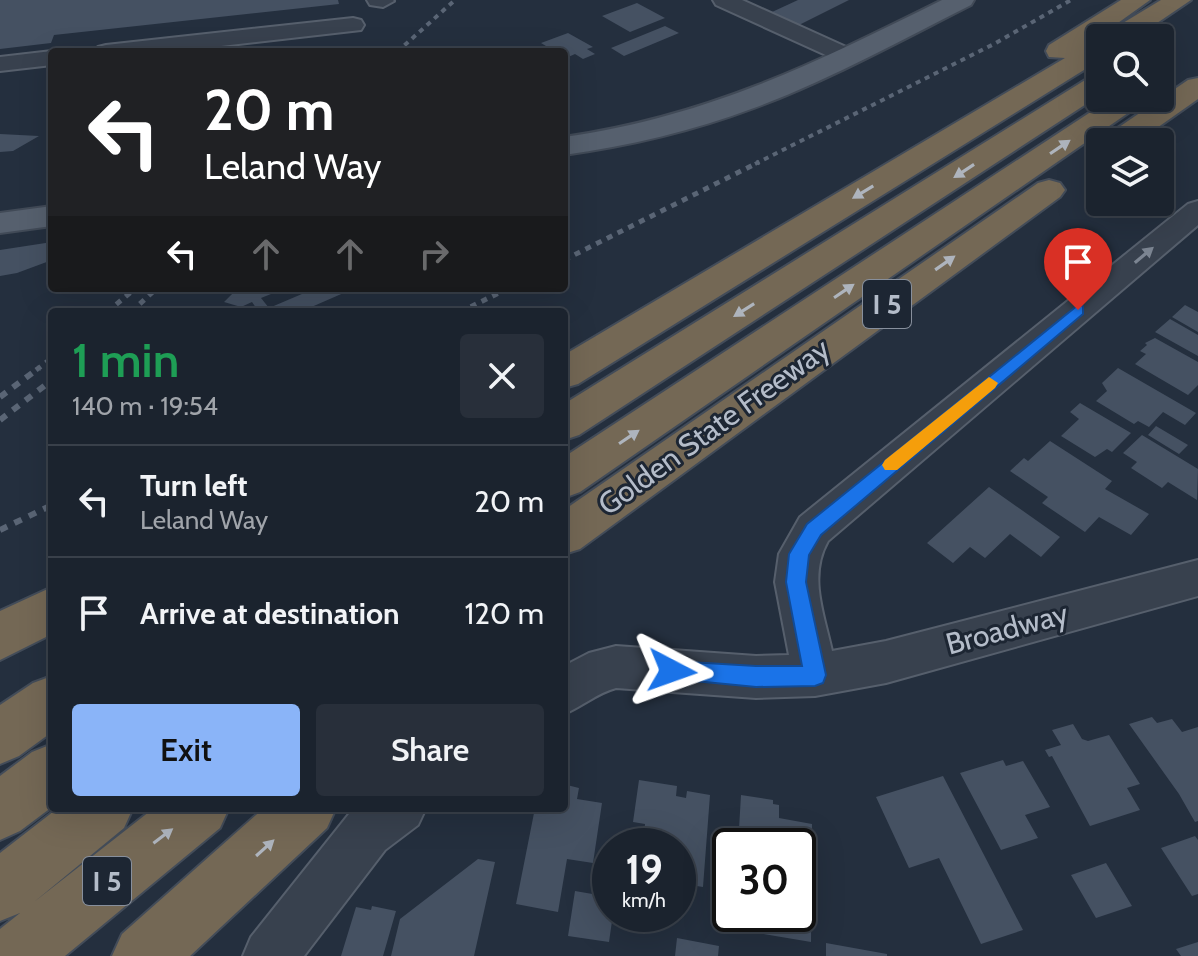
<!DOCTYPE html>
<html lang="en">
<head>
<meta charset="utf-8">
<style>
  body { margin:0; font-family:Cabin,sans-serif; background:#282f3a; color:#f1f3f6; height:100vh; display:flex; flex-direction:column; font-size:30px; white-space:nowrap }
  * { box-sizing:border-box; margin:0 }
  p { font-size:26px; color:#a0a4aa }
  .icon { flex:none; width:44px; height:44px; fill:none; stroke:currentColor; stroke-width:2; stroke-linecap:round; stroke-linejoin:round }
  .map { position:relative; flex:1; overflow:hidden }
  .details { position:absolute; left:48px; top:308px; width:520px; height:504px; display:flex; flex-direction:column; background:#1b232e; border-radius:8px; box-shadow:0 8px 32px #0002,0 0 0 2px #39404a }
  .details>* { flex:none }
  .banner { position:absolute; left:48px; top:48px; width:520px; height:244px; border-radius:8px; box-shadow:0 8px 32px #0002,0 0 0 2px #39404a; background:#202124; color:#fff; overflow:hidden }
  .fabs { position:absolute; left:1086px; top:24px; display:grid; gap:16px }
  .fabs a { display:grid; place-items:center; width:88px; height:88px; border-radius:8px; background:#1b232e; box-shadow:0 8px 32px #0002,0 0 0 2px #39404a; font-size:40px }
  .speed { position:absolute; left:592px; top:828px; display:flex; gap:16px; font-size:40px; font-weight:700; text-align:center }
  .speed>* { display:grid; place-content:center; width:104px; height:104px; border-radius:50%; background:#1b232e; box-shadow:0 8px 32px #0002,0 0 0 2px #39404a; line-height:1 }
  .speed small { font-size:20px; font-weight:400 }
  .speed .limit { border:4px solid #111; border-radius:12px; background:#fff; color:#111 }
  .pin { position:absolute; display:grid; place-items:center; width:68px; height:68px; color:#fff; margin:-82px -34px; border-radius:50% 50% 50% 0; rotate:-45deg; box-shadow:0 0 8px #0007 }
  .pin .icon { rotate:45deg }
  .me { position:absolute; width:88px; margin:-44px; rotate:94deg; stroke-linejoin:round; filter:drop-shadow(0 0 6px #0008) }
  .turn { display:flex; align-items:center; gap:28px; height:168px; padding:0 24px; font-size:36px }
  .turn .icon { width:104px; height:104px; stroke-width:2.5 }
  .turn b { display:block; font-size:56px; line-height:68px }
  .lanes { display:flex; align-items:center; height:76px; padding:0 24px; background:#0003; justify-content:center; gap:40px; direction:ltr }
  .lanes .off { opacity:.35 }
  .round { display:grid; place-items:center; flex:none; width:84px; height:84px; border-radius:8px; background:#282f3a }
  .head { display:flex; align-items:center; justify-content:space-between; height:136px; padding:0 24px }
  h1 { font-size:48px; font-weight:600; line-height:60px; color:#1e9e55 }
  .action { display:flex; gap:16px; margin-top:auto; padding:16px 24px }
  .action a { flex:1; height:92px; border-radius:8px; background:#8ab4f8; color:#111; font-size:32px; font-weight:600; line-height:92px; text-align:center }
  .action a+a { background:#282f3a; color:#f1f3f6 }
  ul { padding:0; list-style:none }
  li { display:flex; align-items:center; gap:24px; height:112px; padding:0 24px; border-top:2px solid #39404a }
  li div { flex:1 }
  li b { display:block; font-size:30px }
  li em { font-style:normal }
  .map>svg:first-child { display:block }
  .building { fill:#455162 }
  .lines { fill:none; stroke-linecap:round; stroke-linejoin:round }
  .minor-casing { stroke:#565f6c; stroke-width:4 }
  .major-casing { stroke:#414a57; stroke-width:4 }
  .highway-casing { stroke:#434c59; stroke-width:4 }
  .minor { fill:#38414e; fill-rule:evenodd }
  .major { fill:#56606e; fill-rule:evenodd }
  .highway { fill:#746855; fill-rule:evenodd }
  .rail-far2 { stroke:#5a6575; stroke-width:4; stroke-dasharray:5 5; stroke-linecap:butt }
  .rail-far1 { stroke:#5a6575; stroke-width:5; stroke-dasharray:6 6; stroke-linecap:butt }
  .rail { stroke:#5a6575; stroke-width:6; stroke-dasharray:8 8; stroke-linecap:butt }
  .oneway { fill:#aeb4bd }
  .oneway2 { fill:#7c8592 }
  .route { fill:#1a73e8; stroke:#114b97; stroke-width:2 }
  .slow { fill:#f59e0b }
  .labels { text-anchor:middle; stroke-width:6; stroke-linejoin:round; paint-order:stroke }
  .shield { fill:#1d2633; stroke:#878f9c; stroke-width:2 }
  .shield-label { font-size:28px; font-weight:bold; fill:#b4bcc9 }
  .street-label { font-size:30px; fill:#b4bcc9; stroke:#1d2633 }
</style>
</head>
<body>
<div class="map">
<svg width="1198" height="956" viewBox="0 0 1198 956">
  <rect width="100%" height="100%" fill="#242f3e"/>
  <path class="building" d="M0,0H338L339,4L54,35L51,43L0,49Z
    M798,0H849L799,25L772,12Z
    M637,3L665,18L630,32L602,16Z
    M665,26L679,33L624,56L611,48Z
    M568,33L593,47L587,49L595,54L583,59L575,54L566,58L564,52H556L541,43Z
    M0,134L39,136L13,151L0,152Z
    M52,242V260L17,273L0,276V250Z
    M238,288H286L261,298L269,308L316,288H355L300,312H259L252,302L241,307L224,302Z
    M1185,305L1198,312V332L1172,317Z
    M1170,319L1198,335V356L1155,332Z
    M1155,338L1198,362V385L1188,395L1135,364L1146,354L1140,351L1147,345L1145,343Z
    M1118,368L1196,413L1185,425L1163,412L1149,427L1138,421L1134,424L1096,401L1107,391L1102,383Z
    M1080,403L1131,433L1112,452L1107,449L1095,457L1061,436L1079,419L1070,412Z
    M1156,426L1188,445L1179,454L1148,435Z
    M1142,435L1198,469L1197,500L1168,482L1162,488L1131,468L1137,462L1123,453Z
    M1050,441L1112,481L1105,489L1149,514L1131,535L1099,517L1085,532L1042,503L1048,497L1010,471L1024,458L1028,461Z
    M989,487L1060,537L1041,557L1010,534L985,558L970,547L953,563L927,543Z
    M1152,717L1157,723L1172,719L1182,732L1198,727V821L1195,822L1179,794L1129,724Z
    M1073,724L1082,739L1088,741L1109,735L1140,784L1127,788L1140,810L1090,826L1052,756L1049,757L1045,750L1061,745L1052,730Z
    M1003,760L1006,766L1023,761L1050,807L1025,815L1038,838L1001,850L960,773Z
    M564,767L570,768L567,785L579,788L577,799L602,803L593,863L567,859L558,912L516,904L535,808H564Z
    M943,776L1023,930L981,944L939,858L909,868L876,797Z
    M639,780L677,786L676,796L686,798L687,791L710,795L703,887L678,883V846H643L645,824L633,822Z
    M741,795L773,800V804L779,805V818L812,824L811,942L746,931L747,914H798V846H738Z
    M1195,836L1198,840V894L1192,896L1161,848Z
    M478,859L495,862L474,956H391L400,919Z
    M1106,863L1132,906L1096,918L1071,875Z
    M575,891L610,897V914H613L609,942L568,936Z
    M372,906L396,911L383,956H341L356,907L371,910Z
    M677,938L719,946L718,956H675Z
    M1198,942V956H1181L1176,949Z
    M826,943L887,954V956H826Z"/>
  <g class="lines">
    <defs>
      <path id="minor" d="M367,0H393L394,1L383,7L370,5Z
        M713,0H742L855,51L859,56L855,61H839L716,5Z
        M353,18L361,20L364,25L361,30L169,52H94L98,47L106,45Z
        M52,51L56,52H52V65L0,71V57Z
        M1198,201V225L828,541C808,576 824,614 832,651L886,641L1198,560V596L886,683L815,696L756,698L616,688C597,693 583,706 564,714V666L589,653L616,646L756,656L789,655L775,582L779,554L800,517L1188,204Z
        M358,808H426L418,825L385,850L304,956H243L251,937L349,814Z"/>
      <path id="major" d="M942,0H974L971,5C900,41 829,80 754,108C693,131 629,146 564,155V137C709,116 813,64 942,0Z
        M52,206V226L0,233V213Z"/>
      <path id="highway" d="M1121,0H1150L1090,43L1100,40V60L578,384L564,388V355L1065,58L1049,57L1046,51L1049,45Z
        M1161,0H1191L1135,38H1104L1108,32Z
        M1100,75V95L579,435L564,440V404L1090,77Z
        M1198,78V99L1137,142H1102L1106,136L1188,80Z
        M1112,98H1145L1141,104L580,492L564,498V457Z
        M1049,180L1060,183L1065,190L1060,197L580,549L564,554V510L1038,183Z
        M52,587V634L0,660V611Z
        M52,676V732L19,756L0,764V705L33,683Z
        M52,744V807L20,831L0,840V776L32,752Z
        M58,808H133L124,828L34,902L154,808H229L220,828L65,956H0V929L20,913L0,921V853Z
        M264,808H336L327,828L190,956H112L122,934Z"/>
    </defs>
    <use href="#minor" class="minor-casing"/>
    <use href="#major" class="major-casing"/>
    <use href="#highway" class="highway-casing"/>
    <use href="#minor" class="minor"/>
    <use href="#major" class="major"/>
    <use href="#highway" class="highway"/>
    <path class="rail-far2" d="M397,52L455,0
      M755,164L994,44L1071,0"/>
    <path class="rail-far1" d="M564,260L759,162
      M107,312L136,288
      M131,312L157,288
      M460,312L509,288
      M36,370L52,358"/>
    <path class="rail" d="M0,397L39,368
      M0,420L52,380
      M0,530L52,505"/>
  </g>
  <defs><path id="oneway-solid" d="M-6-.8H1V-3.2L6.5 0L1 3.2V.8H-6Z" transform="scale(2)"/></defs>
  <g class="oneway">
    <use href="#oneway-solid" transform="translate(1060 147) rotate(-34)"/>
    <use href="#oneway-solid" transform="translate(964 171) rotate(147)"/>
    <use href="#oneway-solid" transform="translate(863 192) rotate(149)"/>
    <use href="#oneway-solid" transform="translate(945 263) rotate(-35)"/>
    <use href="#oneway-solid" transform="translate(844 291) rotate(-34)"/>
    <use href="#oneway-solid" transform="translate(744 310) rotate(148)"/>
    <use href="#oneway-solid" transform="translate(629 437) rotate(-34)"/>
    <use href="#oneway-solid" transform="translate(163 836) rotate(-37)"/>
    <use href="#oneway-solid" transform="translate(265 848) rotate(-42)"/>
  </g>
  <use class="oneway2" href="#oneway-solid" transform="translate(1144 255) rotate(-40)"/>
  <path class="route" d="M1078,305L1083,306V314L821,535L809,555L806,582L826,675L823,683L815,686L756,687L664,678L661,671L664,664L672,661L756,666H802L786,582L789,554L807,524Z"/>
  <path class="slow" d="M989,377L998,383L995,388L897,470H885L882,465L885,460Z"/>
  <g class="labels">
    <g class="shield">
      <rect x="863" y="280" width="48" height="48" rx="6"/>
      <rect x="83" y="857" width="48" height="48" rx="6"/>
    </g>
    <g class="shield-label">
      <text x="887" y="314">I 5</text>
      <text x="107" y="891">I 5</text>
    </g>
    <g class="street-label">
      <text transform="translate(714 427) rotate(-36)" y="10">Golden State Freeway</text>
      <text transform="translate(1007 629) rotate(-15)" y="10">Broadway</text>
    </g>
  </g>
</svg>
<div class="fabs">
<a><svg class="icon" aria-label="search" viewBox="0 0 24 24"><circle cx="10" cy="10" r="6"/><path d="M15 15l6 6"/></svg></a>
<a><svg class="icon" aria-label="layers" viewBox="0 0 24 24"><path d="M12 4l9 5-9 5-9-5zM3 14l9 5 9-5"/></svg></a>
</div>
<div class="speed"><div>19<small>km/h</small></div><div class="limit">30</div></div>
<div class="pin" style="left:1078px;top:310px;background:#d93025"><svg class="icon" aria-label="arrive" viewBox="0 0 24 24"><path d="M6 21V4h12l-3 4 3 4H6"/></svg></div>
<svg class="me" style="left:672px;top:671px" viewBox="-20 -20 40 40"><path d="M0-17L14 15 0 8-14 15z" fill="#1a73e8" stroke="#fff" stroke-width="4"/></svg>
<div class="banner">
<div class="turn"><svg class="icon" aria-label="left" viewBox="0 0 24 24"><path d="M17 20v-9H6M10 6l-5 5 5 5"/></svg><div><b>20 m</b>Leland Way</div></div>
<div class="lanes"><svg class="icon" aria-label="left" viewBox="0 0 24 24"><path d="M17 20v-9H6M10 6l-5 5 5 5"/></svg><svg class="icon off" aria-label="ahead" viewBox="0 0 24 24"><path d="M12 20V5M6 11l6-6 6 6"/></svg><svg class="icon off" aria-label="ahead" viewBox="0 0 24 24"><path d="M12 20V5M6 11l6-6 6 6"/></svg><svg class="icon off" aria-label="right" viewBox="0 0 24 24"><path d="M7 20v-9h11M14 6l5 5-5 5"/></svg></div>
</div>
<section class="details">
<div class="head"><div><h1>1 min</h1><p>140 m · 19:54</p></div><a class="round"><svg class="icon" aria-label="close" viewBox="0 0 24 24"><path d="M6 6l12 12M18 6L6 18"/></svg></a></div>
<ul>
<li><svg class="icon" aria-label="left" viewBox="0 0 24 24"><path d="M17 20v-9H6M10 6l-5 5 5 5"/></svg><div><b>Turn left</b><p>Leland Way</p></div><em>20 m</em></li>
<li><svg class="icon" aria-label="arrive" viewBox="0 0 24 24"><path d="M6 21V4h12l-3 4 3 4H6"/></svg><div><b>Arrive at destination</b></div><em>120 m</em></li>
</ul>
<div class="action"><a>Exit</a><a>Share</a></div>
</section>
</div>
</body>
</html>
